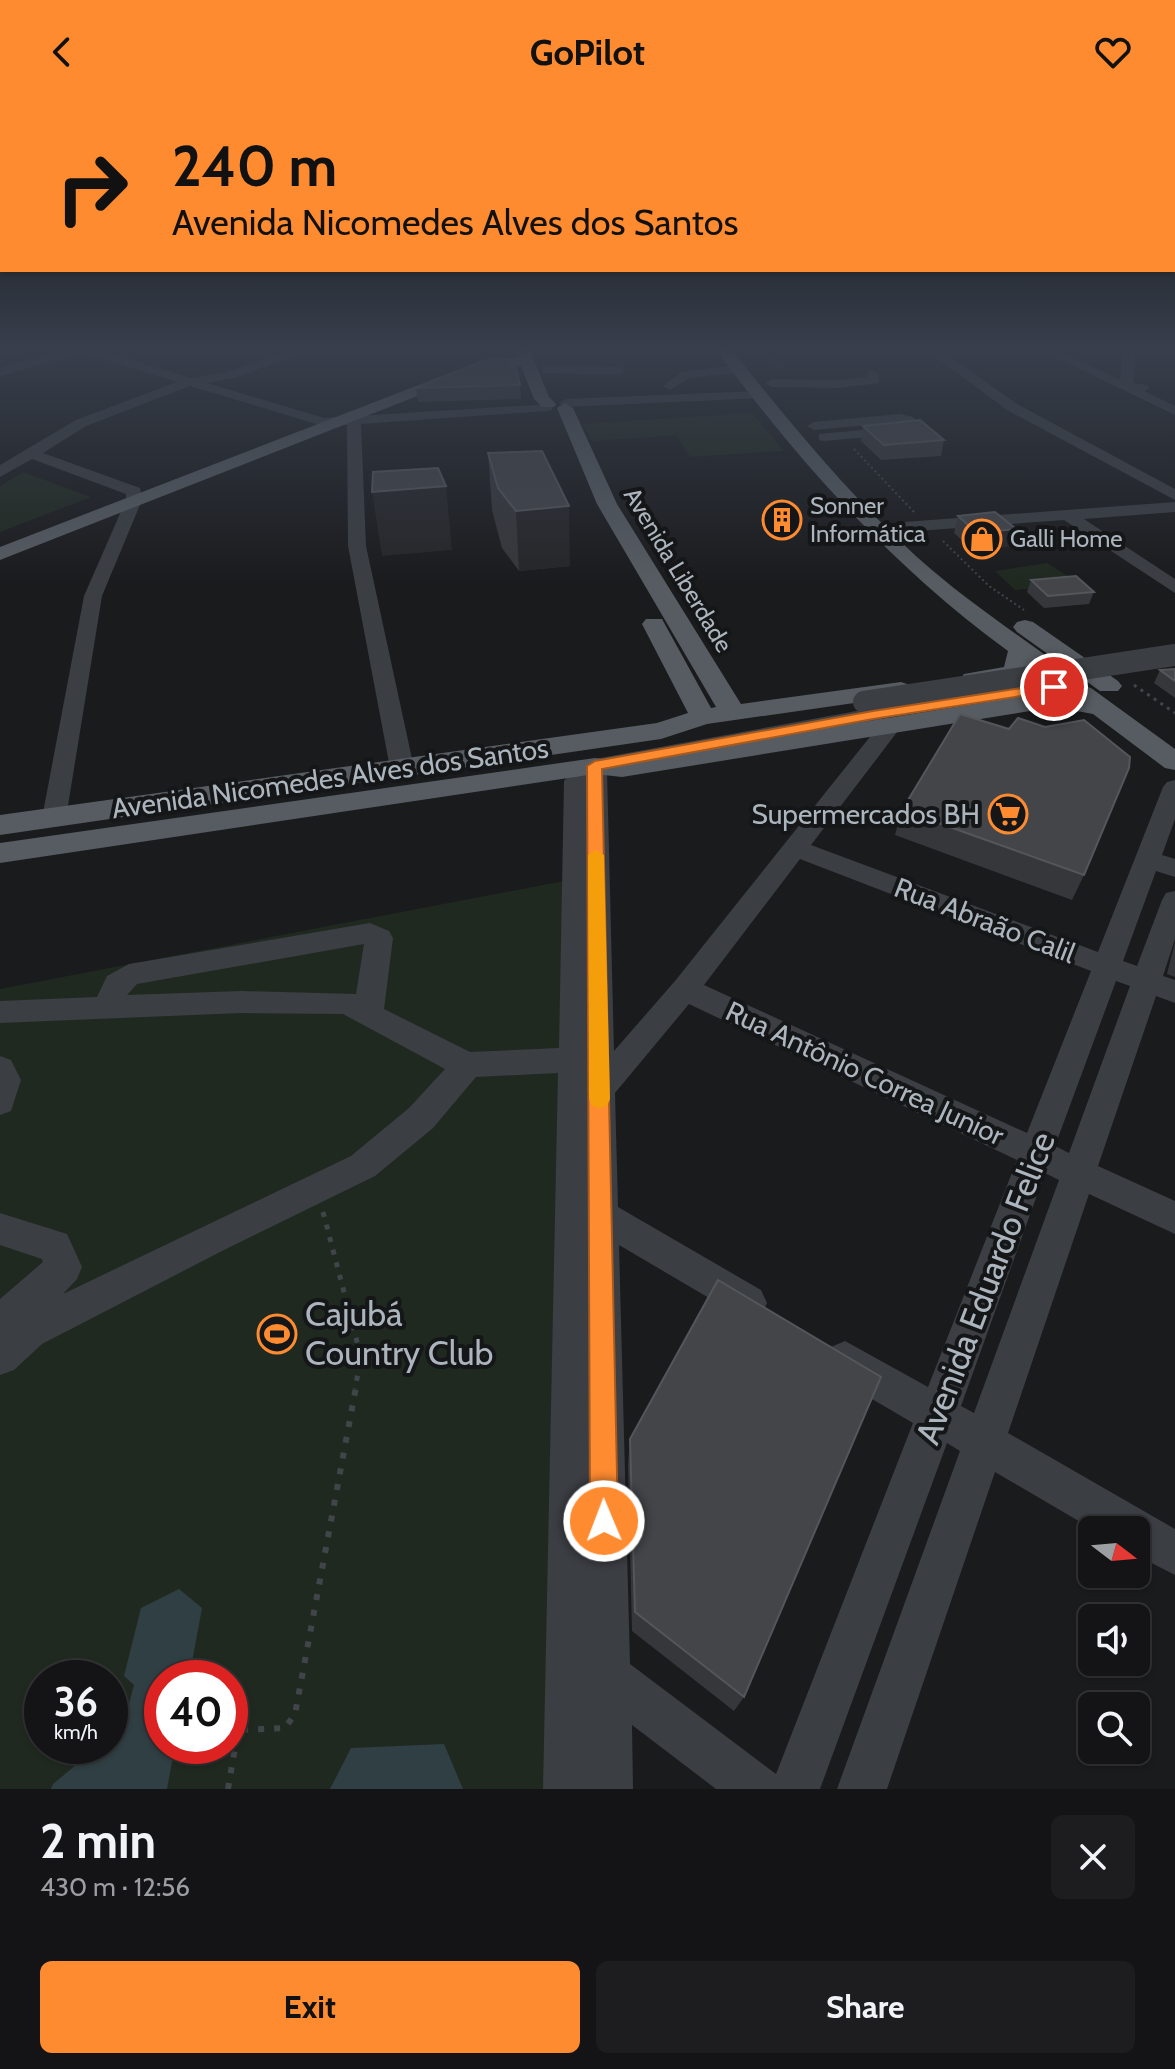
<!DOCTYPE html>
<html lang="en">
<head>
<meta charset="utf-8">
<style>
  body { margin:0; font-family:Cabin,sans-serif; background:#1d1d1f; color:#f1f3f6; height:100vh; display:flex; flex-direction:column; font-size:30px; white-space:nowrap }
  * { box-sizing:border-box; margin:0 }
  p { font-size:26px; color:#9d9ea1 }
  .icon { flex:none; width:44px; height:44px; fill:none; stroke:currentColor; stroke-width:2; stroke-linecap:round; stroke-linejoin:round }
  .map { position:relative; height:1685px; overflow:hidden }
  .details { display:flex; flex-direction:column; background:#141416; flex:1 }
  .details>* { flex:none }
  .banner { position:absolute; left:0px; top:0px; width:1176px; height:168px; box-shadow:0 2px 6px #0004,0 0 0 2px #333335; background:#ff8b31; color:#111; overflow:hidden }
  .needle { width:52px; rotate:106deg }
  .tools { position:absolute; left:1078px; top:1412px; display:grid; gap:16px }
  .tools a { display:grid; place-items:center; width:72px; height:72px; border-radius:12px; background:#141416; box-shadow:0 2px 6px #0004,0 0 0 2px #333335; font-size:40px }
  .speed { position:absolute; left:24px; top:1556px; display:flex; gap:16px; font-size:40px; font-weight:700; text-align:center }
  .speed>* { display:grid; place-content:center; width:104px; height:104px; border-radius:50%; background:#141416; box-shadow:0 2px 6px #0004,0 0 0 2px #333335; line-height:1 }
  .speed small { font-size:20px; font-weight:400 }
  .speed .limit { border:12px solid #d22; background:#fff; color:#111 }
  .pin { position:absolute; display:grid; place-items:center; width:68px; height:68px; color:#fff; margin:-34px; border:4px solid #fff; border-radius:50%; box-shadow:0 2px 8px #0007 }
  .me { position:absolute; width:88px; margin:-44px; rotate:359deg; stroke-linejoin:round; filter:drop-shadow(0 0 6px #0008) }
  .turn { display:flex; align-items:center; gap:28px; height:168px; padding:0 40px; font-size:36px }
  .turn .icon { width:104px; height:104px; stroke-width:2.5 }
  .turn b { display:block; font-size:56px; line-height:68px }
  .round { display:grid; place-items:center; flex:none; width:84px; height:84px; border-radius:12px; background:#1d1d1f }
  .overview { display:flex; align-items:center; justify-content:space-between; height:136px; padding:0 40px }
  h1 { font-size:48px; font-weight:800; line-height:60px }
  .primary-button { display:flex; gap:16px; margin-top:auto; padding:16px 40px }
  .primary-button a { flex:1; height:92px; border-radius:12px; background:#ff8b31; color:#111; font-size:32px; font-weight:800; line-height:92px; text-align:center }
  .primary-button a+a { background:#1d1d1f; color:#f1f3f6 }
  header { display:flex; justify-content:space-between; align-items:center; height:104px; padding:0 40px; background:#ff8b31; color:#111; font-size:36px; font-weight:800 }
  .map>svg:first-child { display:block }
  .green { fill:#202920; fill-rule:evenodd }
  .water { fill:#2f3f43 }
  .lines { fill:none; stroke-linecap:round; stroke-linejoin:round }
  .path-far3 { stroke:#41454a; stroke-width:2; stroke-dasharray:2 3; stroke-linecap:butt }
  .path-far2 { stroke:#41454a; stroke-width:3; stroke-dasharray:3 5; stroke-linecap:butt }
  .path-far1 { stroke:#41454a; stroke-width:5; stroke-dasharray:5 8; stroke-linecap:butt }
  .path { stroke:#41454a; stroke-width:6; stroke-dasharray:6 10; stroke-linecap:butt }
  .minor { fill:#3b3e43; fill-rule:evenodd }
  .major { fill:#575c62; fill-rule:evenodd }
  .minor-bridge { stroke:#3b3e43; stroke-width:22 }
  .wall { fill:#36373b }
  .shaded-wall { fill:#252629 }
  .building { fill:#434549; stroke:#53565b; stroke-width:2 }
  .route { fill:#ff8b31; stroke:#a65a20; stroke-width:2 }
  .slow { fill:#f59e0b }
  .labels { text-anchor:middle; stroke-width:8; stroke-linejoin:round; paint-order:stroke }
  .far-poi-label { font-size:24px; fill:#acb5bd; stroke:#151618; text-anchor:start }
  .far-street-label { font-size:24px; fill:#acb5bd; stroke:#151618 }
  .street-label { font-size:28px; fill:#acb5bd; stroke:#151618 }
  .poi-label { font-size:28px; fill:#acb5bd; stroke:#151618; text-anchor:end }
  .near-street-label { font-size:34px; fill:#acb5bd; stroke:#151618 }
  .near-poi-label { font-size:34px; fill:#acb5bd; stroke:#151618; text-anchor:start }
</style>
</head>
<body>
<header><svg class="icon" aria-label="back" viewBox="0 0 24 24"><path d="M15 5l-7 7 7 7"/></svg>GoPilot<svg class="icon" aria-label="heart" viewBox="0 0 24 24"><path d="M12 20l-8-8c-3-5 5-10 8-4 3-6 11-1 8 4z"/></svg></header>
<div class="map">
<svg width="1175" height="1685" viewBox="0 0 1175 1685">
  <rect width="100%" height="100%" fill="#1a1b1d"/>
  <path class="green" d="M752,309L784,347L690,353L676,331L592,337L582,320Z
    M23,368L91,393L0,428V382Z
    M1047,459L1079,479L1015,486L995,467Z
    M564,777L545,1685H0V885ZM42,1574H110V1642H42ZM162,1574H230V1642H162Z"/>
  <path class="water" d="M179,1485L202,1504L189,1574H162V1642H175L167,1685H51L53,1680L99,1642H110V1633L123,1622L134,1581L124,1572L141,1504Z
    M444,1640L463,1685H330L351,1644Z"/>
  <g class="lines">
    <path class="path-far3" d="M762,244L780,265
      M854,345L914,408
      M943,437L989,482L1024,506"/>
    <path class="path-far2" d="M1134,581L1175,609"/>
    <path class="path-far1" d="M323,1108L361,1253L355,1285"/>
    <path class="path" d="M228,1685L238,1626L285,1624L295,1610L356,1283"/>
    <path class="minor" d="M72,244H93L191,274L226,268L297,244H316L234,274L207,279L324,314L552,300V306L547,307L361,320L366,442L414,664L410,669H394L390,664L348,442L347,321L323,322L190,282L86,322L43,349L140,384L142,396L102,492L66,714L63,719H45L42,714L84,492L126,396V390L32,355L0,373V361L76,316L177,278L82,249L0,272V264Z
      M924,244H938L1017,300L1175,385V396L1007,306Z
      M1037,244H1053L1120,276L1123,244H1135L1133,279L1147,281L1149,284L1144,287L1175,302V311Z
      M738,261L742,262V268L689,274L670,286L663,282L681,268Z
      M547,262L620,263L626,267L620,271L543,269V263Z
      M873,266L879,270V279L838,284L772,283L765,279L772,275L838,276L867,273L868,267Z
      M758,287L763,288V294L566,303L559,299L566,295Z
      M900,310L913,313L924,325L922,328L824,337L819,336V330L906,322L900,318L814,326L807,322L814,318Z
      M1175,398V408L1084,415L1175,475V489L1064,416L904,428L896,423L904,418Z
      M873,604L884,611L881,616L607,667L614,947L675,877L885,614H901L904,619L811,741L1098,848L1163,683L1167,678L1175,676V715L1162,751L1175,755V773L1156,767L1123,857L1137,862L1162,796L1166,789L1175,787V835L1163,872L1175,876V899L1156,892L1098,1062L1175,1097V1130L1089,1090L1008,1329L1175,1425V1471L1136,1451V1426H1094L995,1368L887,1685H837L960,1347L947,1339L820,1685H716L632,1621L633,1685H543L558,969L476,973L433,1024L375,1072L222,1147L42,1240L14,1266L0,1271V1195L43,1158L42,1155L0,1141V1109L67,1130L82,1163L77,1175L63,1190L351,1052L409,1004L445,965L343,910L241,909L0,919V897L97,893L107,872L129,860L370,819L389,827L393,834L384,905L470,948L559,944L564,677L568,672H583L587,657L595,655ZM800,755L1091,867L1027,1029L704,881ZM364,840L356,890L241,887L127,891L137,880ZM1116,877L1130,882L1069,1049L1055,1042ZM689,900L1017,1056L928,1283L845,1237L831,1243L825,1257L831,1271L913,1319L776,1670L630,1560L619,1141L748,1217L761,1212L767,1199L761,1186L618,1103L615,989ZM1045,1069L1059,1076L974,1309L961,1302Z
      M0,952L11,956L21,976L11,1007L0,1011Z"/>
    <path class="major" d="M515,244H529L549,293L556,300L554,303H542L534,295L521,262L486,265L0,456V443L478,258L518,253Z
      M715,244H730C789,317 848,390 917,453C958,490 1004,521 1048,553L1051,558L1048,563H1030C1021,581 982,585 964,580L960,575L964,570L1004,563L1008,547C893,463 799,359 715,244Z
      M565,299L573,304L617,400L741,600L901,578L910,581L914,586L910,591L707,620L661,635L0,731V711L657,619L688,609L642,520L646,515H662L711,604L716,603L597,400L557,304Z
      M1025,516L1033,518L1118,577L1122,582L1118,587H1100L1017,528L1013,523L1017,518Z
      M1082,581L1091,584L1175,645V666L1165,664L1093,610L1055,603L622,673L595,670L0,759V739L595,654L622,657L1055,587L1070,590L1073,584Z"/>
    <path class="minor-bridge" d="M864,598L1175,551"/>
  </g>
  <path class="wall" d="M520,281L521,295L418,298L416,284Z
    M863,322L944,336L941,352L881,356L861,337Z
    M488,349L570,462L519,467L502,444L492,406Z
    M958,412L1016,425L1011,442L973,446L954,429Z
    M1031,476L1094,488L1089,500L1044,504L1027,488Z
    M1175,565V594L1154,579L1160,566Z
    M1009,625L1084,771L1072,796L895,731L902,706Z
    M1175,838V873L1167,870Z
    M630,1335L744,1593L734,1607L632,1527L628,1362Z"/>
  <path class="shaded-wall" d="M446,382L452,446L382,452L372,388Z
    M569,402L570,462L519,467L516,407Z
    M1016,425L1011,442L973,446L977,429Z"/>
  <path class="building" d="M500,254L516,264L520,281L416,284L488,255Z
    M920,316L944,336L884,341L863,322Z
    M542,347L569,402L516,407L498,384L488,349Z
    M438,364L446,382L372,388L373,368Z
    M995,408L1016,425L977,429L958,412Z
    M1076,472L1094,488L1048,492L1031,476Z
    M1175,565V577L1160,566Z
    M960,610L1009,625L1018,614L1045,623L1084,616L1130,653L1129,664L1084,771L902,706Z
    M718,1176L881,1273L744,1593L635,1508L630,1335Z"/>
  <linearGradient id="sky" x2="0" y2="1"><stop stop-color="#0e0f10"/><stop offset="0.51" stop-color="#383f4c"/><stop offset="1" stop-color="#383f4c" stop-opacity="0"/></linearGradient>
  <rect width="1175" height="480" fill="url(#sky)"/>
  <path class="route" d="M1054,579L1061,583L1059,586L873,615L602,665L618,1417L614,1427L604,1431L594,1427L590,1417L587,662L595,657L873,607Z"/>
  <path class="slow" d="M596,746L604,751L610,995L607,1002L599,1004L592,1002L589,995L588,751Z"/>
  <defs>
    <symbol id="building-ring" viewBox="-11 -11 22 22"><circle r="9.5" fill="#151618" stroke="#ff8b31" stroke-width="1.5"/><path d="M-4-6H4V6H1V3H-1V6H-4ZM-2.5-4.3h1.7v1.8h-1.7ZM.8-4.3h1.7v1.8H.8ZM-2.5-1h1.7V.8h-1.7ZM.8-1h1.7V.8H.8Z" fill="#ff8b31"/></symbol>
    <symbol id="shop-ring" viewBox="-11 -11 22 22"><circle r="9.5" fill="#151618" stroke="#ff8b31" stroke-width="1.5"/><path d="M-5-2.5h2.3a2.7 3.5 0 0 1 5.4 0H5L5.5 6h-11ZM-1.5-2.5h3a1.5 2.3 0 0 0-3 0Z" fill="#ff8b31"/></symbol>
    <symbol id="supermarket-ring" viewBox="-11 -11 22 22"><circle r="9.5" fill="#151618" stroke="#ff8b31" stroke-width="1.5"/><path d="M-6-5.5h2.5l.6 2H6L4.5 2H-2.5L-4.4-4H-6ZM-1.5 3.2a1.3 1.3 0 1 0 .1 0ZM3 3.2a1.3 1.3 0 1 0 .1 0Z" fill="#ff8b31"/></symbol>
    <symbol id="stadium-ring" viewBox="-11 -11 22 22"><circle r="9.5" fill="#151618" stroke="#ff8b31" stroke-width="1.5"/><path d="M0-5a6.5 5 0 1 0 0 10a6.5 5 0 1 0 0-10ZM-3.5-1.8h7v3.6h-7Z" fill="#ff8b31"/></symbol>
  </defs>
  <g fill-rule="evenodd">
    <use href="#building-ring" x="760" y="394" width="44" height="44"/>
    <use href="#shop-ring" x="960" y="413" width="44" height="44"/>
    <use href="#supermarket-ring" x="986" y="688" width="44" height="44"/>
    <use href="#stadium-ring" x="255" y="1208" width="44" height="44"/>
  </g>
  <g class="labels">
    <g class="far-poi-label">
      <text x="810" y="410">Sonner<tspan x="810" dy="28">Informática</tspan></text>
      <text x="1010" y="443">Galli Home</text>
    </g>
    <g class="far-street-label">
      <text transform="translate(678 466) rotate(59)" y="8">Avenida Liberdade</text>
    </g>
    <g class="street-label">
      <text transform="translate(330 674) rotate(-8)" y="10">Avenida Nicomedes Alves dos Santos</text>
      <text transform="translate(985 816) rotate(21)" y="10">Rua Abraão Calil</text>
      <text transform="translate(865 969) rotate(25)" y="10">Rua Antônio Correa Junior</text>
    </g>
    <g class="poi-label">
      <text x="980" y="720">Supermercados BH</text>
    </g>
    <g class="near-street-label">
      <text transform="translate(985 1184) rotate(-69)" y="12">Avenida Eduardo Felice</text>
    </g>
    <g class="near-poi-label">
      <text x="305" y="1222">Cajubá<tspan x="305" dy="39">Country Club</tspan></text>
    </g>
  </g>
</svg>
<div class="tools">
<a><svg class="needle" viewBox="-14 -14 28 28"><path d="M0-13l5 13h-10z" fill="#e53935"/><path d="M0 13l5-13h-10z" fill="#9d9ea1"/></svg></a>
<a><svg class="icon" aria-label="sound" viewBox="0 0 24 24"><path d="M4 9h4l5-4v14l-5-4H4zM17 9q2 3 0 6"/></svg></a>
<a><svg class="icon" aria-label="search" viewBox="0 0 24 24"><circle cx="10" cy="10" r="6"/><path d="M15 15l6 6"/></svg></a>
</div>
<div class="speed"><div>36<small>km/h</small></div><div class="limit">40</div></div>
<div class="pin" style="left:1054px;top:583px;background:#d93025"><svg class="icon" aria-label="arrive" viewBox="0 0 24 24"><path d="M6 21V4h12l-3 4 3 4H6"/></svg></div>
<svg class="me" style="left:604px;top:1417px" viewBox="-20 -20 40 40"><circle r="17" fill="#ff8b31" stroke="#fff" stroke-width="3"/><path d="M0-11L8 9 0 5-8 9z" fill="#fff"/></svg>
<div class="banner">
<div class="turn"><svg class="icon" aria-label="right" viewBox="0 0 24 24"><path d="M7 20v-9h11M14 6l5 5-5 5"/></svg><div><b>240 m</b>Avenida Nicomedes Alves dos Santos</div></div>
</div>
</div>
<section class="details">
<div class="overview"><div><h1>2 min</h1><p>430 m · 12:56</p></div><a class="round"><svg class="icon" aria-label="close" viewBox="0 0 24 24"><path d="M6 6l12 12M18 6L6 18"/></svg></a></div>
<div class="primary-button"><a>Exit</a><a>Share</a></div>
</section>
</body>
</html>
